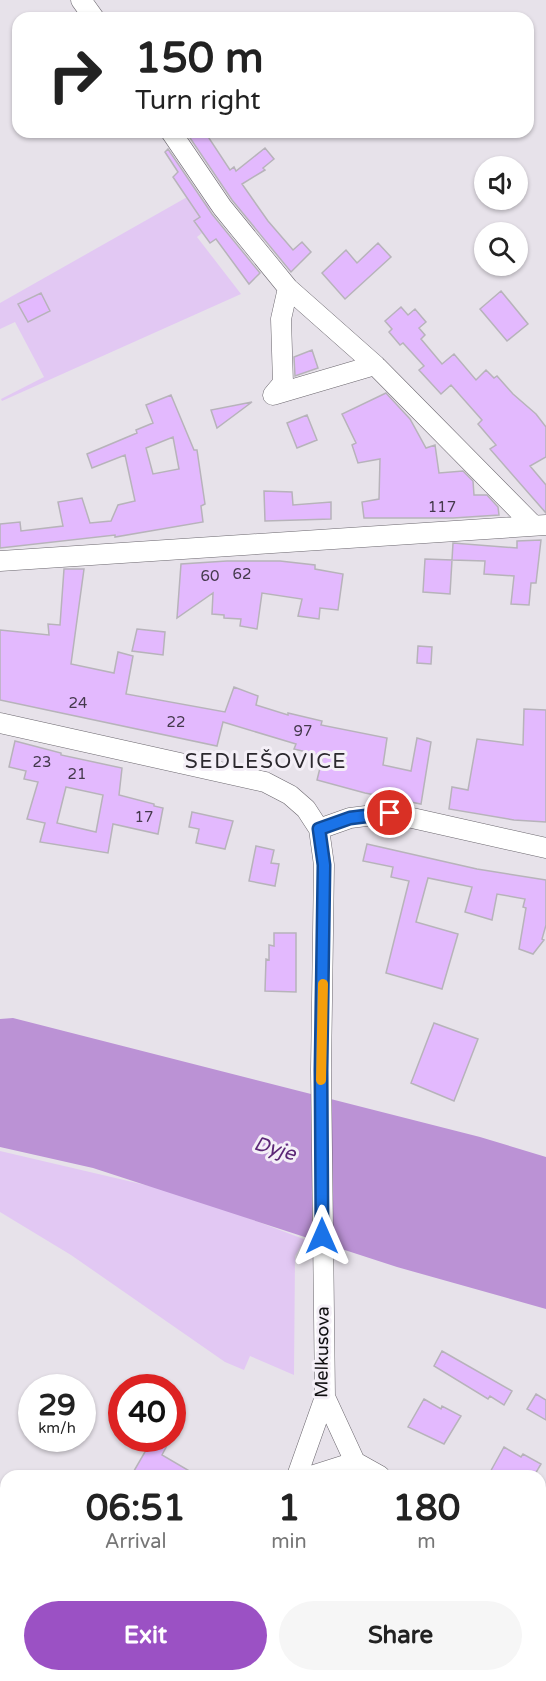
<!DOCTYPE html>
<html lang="en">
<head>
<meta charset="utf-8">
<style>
  body { margin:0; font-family:"Varela Round",sans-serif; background:#f6f6f6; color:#222; height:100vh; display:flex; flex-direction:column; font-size:22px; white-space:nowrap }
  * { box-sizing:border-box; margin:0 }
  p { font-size:20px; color:#767676 }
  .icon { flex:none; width:33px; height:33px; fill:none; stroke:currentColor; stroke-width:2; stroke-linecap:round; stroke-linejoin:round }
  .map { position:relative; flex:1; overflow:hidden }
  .details { position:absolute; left:0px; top:1470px; width:546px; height:212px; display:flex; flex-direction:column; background:#fff; border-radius:18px 18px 0 0; box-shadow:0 2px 4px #0004 }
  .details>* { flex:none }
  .guide { position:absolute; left:12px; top:12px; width:522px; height:126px; border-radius:18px; box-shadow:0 2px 4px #0004; background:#fff; color:#222; overflow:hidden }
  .buttons { position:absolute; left:474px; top:156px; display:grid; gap:12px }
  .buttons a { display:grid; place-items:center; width:54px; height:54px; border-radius:50%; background:#fff; box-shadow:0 2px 4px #0004; font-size:30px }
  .speed { position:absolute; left:18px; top:1374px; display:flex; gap:12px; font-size:30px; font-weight:700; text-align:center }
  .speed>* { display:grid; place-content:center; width:78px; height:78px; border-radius:50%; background:#fff; box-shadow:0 2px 4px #0004; line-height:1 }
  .speed small { font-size:15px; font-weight:400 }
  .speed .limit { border:9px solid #d22; background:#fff; color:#111 }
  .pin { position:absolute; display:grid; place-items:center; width:51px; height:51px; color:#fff; margin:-26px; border:3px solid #fff; border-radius:50%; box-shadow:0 2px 6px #0007 }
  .me { position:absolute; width:66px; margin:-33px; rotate:0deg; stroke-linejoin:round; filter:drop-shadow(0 0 4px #0008) }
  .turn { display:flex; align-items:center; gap:21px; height:126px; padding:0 24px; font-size:27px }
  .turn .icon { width:78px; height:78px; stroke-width:2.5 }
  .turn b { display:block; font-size:42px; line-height:51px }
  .eta { display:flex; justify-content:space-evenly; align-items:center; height:102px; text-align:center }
  .eta b { font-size:36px; font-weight:700; line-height:42px }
  .cta { display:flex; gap:12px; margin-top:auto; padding:12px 24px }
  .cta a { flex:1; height:69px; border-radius:36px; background:#9b51c4; color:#fff; font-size:24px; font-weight:700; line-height:69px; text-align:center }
  .cta a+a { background:#f6f6f6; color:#222 }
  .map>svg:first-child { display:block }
  .green { fill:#e2c8f3 }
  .water { fill:#bb92d5 }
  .building { fill:#e3b9fe; stroke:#b7b3ba; stroke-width:1.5; fill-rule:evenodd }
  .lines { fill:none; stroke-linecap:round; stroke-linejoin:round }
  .minor-casing { stroke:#6b676e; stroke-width:21 }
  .minor { stroke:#fff; stroke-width:20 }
  .route-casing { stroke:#114b97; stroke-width:15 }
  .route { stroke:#1a73e8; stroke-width:10 }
  .slow { stroke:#f59e0b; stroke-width:10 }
  .labels { text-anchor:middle; stroke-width:6; stroke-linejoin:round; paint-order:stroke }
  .number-label { font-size:15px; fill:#44394c }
  .street-label { font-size:18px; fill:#0f0e10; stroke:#f4eff7 }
  .water-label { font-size:20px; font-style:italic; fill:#5b2776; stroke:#f4eff7 }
  .quarter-label { font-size:21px; letter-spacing:1.5px; fill:#2b282e; stroke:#f4eff7 }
</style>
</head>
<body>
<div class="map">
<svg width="546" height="1681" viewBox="0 0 546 1681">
  <rect width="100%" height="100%" fill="#e7e2ea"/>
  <path class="green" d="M189,196L198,206L209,199L216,206L194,221L202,233L197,237L241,294L2,401L1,399L44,377L15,322L0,329V303Z
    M0,1151L188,1195L314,1243L301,1246L295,1256L294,1375L250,1356L244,1370L225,1362L71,1255L0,1212Z
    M386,1676H436L446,1681H396Z"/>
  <path class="water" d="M13,1018L480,1137L546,1157V1309L397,1267L93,1168L0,1147V1019Z"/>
  <path class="building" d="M186,132H205L230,170L234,167L236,171L265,148L274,159L263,168L265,170L242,184L268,221L293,250L302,242L311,252L291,272L232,200Z
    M168,149L212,214L260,273L249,284L216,239L210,243L194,221L200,217L173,177L178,172L165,152Z
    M378,243L391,257L345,299L322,273L346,250L357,263Z
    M501,291L528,324L507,341L480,309Z
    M41,293L50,311L28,322L18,304Z
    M401,307L408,315L415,309L426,322L419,328L425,335L421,339L442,364L454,354L476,380L486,370L494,378L497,376L513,394L536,414L546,427V457L530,466L546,485V513L490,449L496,445L478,424L482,420L451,385L441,394L419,370L424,366L403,343L400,345L389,332L392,329L385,321Z
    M312,350L318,368L295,376L294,357Z
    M386,393L410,419L426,448L435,445L439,473L463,471L473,481L474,495H487L498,507L499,515L453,518H364L362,502L379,499L380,459L358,463L352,445L356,443L342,414Z
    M171,395L194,450H197L205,504L201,506L203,522L115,537V535L0,548V524L20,522L21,531L63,526L58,502L82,498L90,523L111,521L118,505L135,501L125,455L92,468L87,454L137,433L136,430L153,423L146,405ZM173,437L179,469L153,474L146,448Z
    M252,402L217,428L211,410Z
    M307,415L317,440L297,448L287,423Z
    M264,491L292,492L293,505L331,502V519L265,521Z
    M541,540L536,583H531L529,605L511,604L514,576L484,574L485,561L452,560L453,543L517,548V541Z
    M425,559L452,560L450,594L423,592Z
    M227,561H280L315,565V569L343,574L338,610L320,608L319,619L298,616L302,599L262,593L257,629L240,626L241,619L224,618V615L212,614L213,593L177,618L181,564Z
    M64,569H84L71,664L114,673L118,652L133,656L126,694L225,712L234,687L258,696L256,705L288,715V713L322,721L321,725L387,738L383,765L411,771L417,738L431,742L421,804L365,793L317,780L323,756L294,749L296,744L223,722L217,746L0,700V630L49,635L48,624L60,625Z
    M137,629L165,632L163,655L132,651Z
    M418,646L432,647L431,664L417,663Z
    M524,709L546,710V822L514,820L449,809L452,787L468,790L477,739L523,745Z
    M15,741L61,753V755L122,768L119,795L154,804V806L163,808L158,834L113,824L108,853L40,842L45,823L27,819L38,782L24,779L26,771L9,767ZM66,787L103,795L96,832L57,823Z
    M192,812L233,821L225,849L196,843L199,829L189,827Z
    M367,844L477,869L546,880V925L542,939L544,940L533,954L519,949L526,908L523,907L525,899L497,894L492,920L465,912L472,887L428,878L416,922L458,934L442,989L386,973L409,881L391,877L393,867L363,861Z
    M256,846L274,850L271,863L279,864L275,886L249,881Z
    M274,933H296V992L265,991L266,959L269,960V945L274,946Z
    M434,1023L478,1039L454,1101L411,1083Z
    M442,1351L512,1391L504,1405L490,1396L488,1399L434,1366Z
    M536,1394L546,1400V1420L527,1409Z
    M424,1399L441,1409L442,1406L461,1416L444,1444L408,1427Z
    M153,1438H171L162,1455L198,1476H131Z
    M504,1447L521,1457L523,1454L541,1464L534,1476H488Z"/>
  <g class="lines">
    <defs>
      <path id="minor" d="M81,0L94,18
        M171,132L222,207L288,288L375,365L533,525
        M288,288L281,319L283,383L273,395L375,365
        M0,561L546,525
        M0,723L265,782L290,795L306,809L319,829L324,865L321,1070L325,1397L297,1476
        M319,829L350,818L390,813L546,848
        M325,1397L355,1462L380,1476
        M311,1476L355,1462
        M540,1565L546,1568
        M0,1599L6,1603
        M0,1676L6,1665
        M128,1676L137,1681
        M185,1681L188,1676"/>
    </defs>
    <use href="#minor" class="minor-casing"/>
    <use href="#minor" class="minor"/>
  </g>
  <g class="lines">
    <defs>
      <path id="route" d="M322,1236L321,1070L324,865L319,829L350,818L390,813"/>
    </defs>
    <use href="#route" class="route-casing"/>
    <use href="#route" class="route"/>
    <path class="slow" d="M321,1080L323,984"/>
  </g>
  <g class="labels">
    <g class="number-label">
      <text x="442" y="512">117</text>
      <text x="242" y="579">62</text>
      <text x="210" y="581">60</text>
      <text x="78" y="708">24</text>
      <text x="176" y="727">22</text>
      <text x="303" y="736">97</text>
      <text x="42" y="767">23</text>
      <text x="77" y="779">21</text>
      <text x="144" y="822">17</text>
    </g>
    <g class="street-label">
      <text transform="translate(322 1352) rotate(-89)" y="6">Melkusova</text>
    </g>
    <g class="water-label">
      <text transform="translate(275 1148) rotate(16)" y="7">Dyje</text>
    </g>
    <g class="quarter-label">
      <text x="266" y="768">SEDLEŠOVICE</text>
    </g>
  </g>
</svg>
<div class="buttons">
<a><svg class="icon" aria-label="sound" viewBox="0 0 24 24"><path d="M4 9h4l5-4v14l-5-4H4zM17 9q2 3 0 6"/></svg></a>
<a><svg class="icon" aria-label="search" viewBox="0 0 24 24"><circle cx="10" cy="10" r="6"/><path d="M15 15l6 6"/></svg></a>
</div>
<div class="speed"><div>29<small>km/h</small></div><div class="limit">40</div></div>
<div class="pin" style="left:390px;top:813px;background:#d93025"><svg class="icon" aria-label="arrive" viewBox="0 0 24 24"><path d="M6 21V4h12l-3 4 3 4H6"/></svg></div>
<svg class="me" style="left:322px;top:1236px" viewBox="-20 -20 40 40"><path d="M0-17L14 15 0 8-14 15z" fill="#1a73e8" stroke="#fff" stroke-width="4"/></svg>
<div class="guide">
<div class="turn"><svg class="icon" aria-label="right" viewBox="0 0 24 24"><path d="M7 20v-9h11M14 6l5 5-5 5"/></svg><div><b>150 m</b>Turn right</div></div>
</div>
<section class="details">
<div class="eta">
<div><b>06:51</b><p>Arrival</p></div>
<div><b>1</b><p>min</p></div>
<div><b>180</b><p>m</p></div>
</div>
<div class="cta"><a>Exit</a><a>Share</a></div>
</section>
</div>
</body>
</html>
